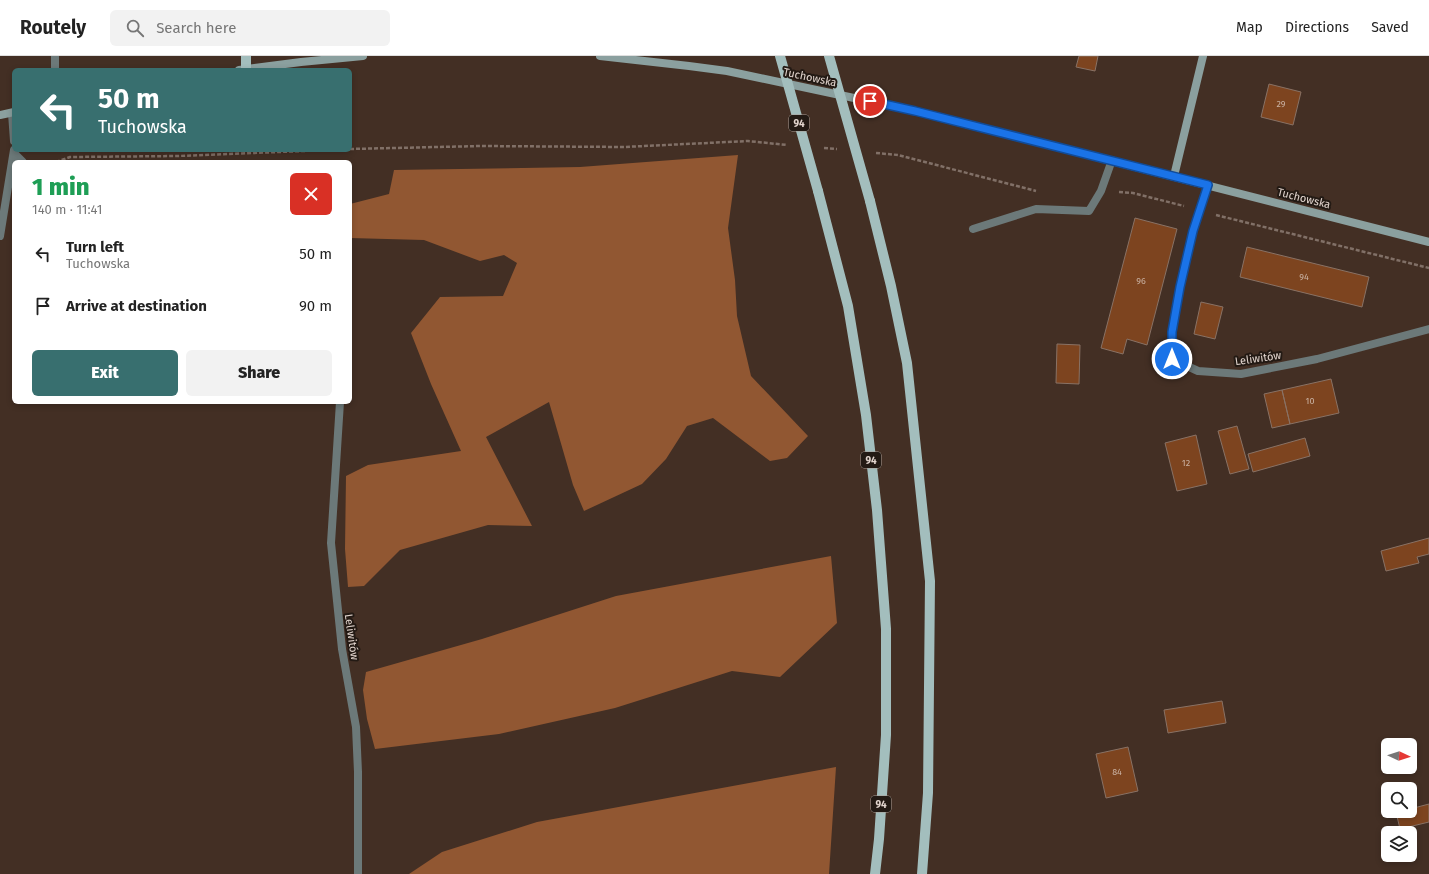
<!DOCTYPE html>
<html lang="en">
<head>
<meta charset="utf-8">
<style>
  body { margin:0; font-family:"Fira Sans",sans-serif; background:#f2f2f2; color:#222; height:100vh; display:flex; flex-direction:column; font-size:15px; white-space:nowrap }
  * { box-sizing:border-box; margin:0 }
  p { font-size:13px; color:#767676 }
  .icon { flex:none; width:22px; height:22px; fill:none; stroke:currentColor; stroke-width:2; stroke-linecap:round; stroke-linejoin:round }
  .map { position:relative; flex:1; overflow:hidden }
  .sheet { position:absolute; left:12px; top:104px; width:340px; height:244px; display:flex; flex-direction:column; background:#fff; border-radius:6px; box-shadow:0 2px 6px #0003 }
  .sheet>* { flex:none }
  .hud { position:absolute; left:12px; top:12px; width:340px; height:84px; border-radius:6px; box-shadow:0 2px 6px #0003; background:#386f6f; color:#fff; overflow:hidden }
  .needle { width:26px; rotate:94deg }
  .buttons { position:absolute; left:1381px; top:682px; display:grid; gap:8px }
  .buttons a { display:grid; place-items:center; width:36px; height:36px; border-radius:6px; background:#fff; box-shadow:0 2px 6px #0003; font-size:20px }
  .pin { position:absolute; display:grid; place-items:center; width:34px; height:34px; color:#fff; margin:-17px; border:2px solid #fff; border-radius:50%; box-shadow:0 1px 4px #0007 }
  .me { position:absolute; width:44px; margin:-22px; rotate:0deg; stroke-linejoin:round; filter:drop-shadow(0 0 3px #0008) }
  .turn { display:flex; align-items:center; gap:14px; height:84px; padding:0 20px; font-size:18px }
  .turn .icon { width:52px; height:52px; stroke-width:2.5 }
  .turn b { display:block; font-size:28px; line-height:34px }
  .round { display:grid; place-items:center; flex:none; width:42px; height:42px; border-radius:6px; background:#f2f2f2 }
  .head { display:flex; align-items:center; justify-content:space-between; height:68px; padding:0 20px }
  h1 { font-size:24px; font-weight:800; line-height:30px; color:#1e9e55 }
  .primary-button { display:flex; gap:8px; margin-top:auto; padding:8px 20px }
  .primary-button a { flex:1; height:46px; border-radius:6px; background:#386f6f; color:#fff; font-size:16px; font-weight:800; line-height:46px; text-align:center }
  .primary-button a+a { background:#f2f2f2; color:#222 }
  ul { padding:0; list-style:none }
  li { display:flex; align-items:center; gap:12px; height:52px; padding:0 20px }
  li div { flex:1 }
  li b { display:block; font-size:15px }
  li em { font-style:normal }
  header { display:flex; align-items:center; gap:24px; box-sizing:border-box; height:56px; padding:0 20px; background:#fff; border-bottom:1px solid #e0e0e0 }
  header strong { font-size:19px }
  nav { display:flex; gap:22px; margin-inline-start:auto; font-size:14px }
  .search { width:280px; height:36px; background:#f2f2f2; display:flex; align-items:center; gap:10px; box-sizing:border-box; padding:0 14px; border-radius:6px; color:#767676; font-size:15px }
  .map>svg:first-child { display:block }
  .forest { fill:#915732 }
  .building { fill:#7d441f; stroke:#897265 }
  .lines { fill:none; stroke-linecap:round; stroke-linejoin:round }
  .path { stroke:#817067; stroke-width:2.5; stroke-dasharray:4 2; stroke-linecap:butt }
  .lane { stroke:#6c7979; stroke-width:8 }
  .street { stroke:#6c7979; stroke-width:8 }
  .secondary { stroke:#8ba09f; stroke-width:8 }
  .primary { stroke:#a3bebd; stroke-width:10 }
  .primary-bridge { stroke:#a3bebd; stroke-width:10 }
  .route-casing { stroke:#114b97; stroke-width:10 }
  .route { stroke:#1a73e8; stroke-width:7 }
  .labels { text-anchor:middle; stroke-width:4; stroke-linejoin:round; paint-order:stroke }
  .number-label { font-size:9px; fill:#c9b1a2 }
  .shield { fill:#231a14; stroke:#a99d96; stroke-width:1 }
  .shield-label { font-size:10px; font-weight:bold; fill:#e2d5ce }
  .street-label { font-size:11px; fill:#e2d5ce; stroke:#231a14 }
</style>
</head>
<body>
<header>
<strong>Routely</strong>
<div class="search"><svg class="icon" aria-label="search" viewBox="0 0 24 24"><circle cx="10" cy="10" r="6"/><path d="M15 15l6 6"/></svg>Search here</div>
<nav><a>Map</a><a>Directions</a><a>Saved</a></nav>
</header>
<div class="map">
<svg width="1429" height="818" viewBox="0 0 1429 818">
  <rect width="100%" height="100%" fill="#432f24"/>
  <path class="forest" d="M738,99L728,172L735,224L737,260L751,320L808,380L787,402L770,405L713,362L687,370L666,403L642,428L584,455L573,429L549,346L486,381L532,470L488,469L400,494L364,530L348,531L345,493L346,420L368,409L461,395L431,328L411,277L440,241L503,240L517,207L504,199L480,205L424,184L350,182V148L389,138L394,114L580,111Z
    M831,500L837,567L780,621L732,615L615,652L499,678L375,693L367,663L363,634L366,616L482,583L616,540Z
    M836,711L829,818H409L442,796L537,766Z"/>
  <path class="building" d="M1079,0H1098L1095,15L1076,11Z
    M1269,28L1301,36L1293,69L1261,61Z
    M1135,162L1177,173L1147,289L1127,283L1123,298L1101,292Z
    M1247,191L1369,221L1362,251L1240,221Z
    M1201,246L1223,251L1215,283L1194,278Z
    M1057,288L1080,289L1079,328L1056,327Z
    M1331,323L1339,357L1290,368L1282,334Z
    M1282,334L1290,368L1272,372L1264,338Z
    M1237,370L1249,413L1230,418L1218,375Z
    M1196,379L1207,428L1177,435L1165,387Z
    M1305,382L1310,400L1253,416L1248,398Z
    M1429,482V498L1417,501L1419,507L1386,515L1381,495Z
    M1222,645L1226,667L1168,677L1164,654Z
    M1128,691L1138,735L1106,742L1096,698Z
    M1429,748V766L1400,773L1396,756L1410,755V753Z"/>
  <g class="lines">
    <path class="path" d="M824,92L837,93
      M350,93L481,90L624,91L748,85L787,89
      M876,97L898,99L1036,135
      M56,106L70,101L178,100L329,94
      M1119,136L1133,137L1184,150
      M1216,159L1429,212"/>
    <path class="lane" d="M12,57L14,85
      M15,98L23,106
      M973,173L1036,153L1089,155L1101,135L1112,104
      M0,180L14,94
      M340,346L331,487L342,593L356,671L358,716V818"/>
    <path class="street" d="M55,14V0
      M1208,129L1193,175L1180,231L1172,276V303L1198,315L1241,318L1317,303L1429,273"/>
    <path class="secondary" d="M600,0L689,10L727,15L915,55L1429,186
      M239,14L301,6L363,0
      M0,59L14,56
      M1174,120L1203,0"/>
    <path class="primary" d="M246,0V13
      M818,135L848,250L866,359L877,454L886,573V679L879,783L875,818
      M870,145L891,230L907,307L930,525L928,737L922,818"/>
    <path class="primary-bridge" d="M780,0L818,135
      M829,0L870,145"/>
  </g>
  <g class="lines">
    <defs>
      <path id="route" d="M870,45L915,55L1208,129L1193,175L1180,231L1172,276V303"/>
    </defs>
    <use href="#route" class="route-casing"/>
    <use href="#route" class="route"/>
  </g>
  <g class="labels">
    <g class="number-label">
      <text x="1281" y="51">29</text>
      <text x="1304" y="224">94</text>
      <text x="1141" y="228">96</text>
      <text x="1310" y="348">10</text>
      <text x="1186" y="410">12</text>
      <text x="1117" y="719">84</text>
    </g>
    <g class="shield">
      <rect x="789" y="59" width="20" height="16" rx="3"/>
      <rect x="861" y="396" width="20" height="16" rx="3"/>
      <rect x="871" y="740" width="20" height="16" rx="3"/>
    </g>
    <g class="shield-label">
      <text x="799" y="71">94</text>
      <text x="871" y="408">94</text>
      <text x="881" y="752">94</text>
    </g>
    <g class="street-label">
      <text transform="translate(810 21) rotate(12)" y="4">Tuchowska</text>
      <text transform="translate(1304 142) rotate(14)" y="4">Tuchowska</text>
      <text transform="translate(1258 302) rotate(-8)" y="4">Leliwitów</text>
      <text transform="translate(352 581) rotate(82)" y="4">Leliwitów</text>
    </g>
  </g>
</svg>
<div class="buttons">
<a><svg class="needle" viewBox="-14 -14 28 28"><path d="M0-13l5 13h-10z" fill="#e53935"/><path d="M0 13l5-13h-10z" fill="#767676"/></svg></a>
<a><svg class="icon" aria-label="search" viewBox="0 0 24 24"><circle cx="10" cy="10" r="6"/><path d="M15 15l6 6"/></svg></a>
<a><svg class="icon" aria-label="layers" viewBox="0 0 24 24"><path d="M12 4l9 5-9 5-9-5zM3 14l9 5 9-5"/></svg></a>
</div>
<div class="pin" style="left:870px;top:45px;background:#d93025"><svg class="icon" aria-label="arrive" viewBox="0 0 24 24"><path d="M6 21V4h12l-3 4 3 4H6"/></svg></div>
<svg class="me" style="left:1172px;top:303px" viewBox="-20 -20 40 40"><circle r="17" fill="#1a73e8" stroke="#fff" stroke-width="3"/><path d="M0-11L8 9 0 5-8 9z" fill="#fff"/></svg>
<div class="hud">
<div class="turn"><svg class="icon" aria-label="left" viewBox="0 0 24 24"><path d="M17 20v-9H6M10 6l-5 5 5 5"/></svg><div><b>50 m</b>Tuchowska</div></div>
</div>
<section class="sheet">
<div class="head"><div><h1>1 min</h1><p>140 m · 11:41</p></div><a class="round" style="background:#d93025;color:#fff"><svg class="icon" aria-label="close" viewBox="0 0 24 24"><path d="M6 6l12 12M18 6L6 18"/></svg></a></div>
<ul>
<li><svg class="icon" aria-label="left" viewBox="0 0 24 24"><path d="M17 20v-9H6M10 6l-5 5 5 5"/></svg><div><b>Turn left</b><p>Tuchowska</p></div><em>50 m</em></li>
<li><svg class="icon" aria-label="arrive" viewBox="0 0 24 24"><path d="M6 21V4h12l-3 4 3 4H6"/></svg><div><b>Arrive at destination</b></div><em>90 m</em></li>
</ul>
<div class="primary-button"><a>Exit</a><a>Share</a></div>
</section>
</div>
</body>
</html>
